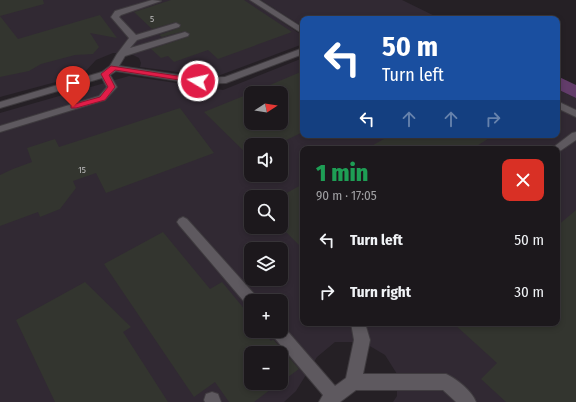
<!DOCTYPE html>
<html lang="en">
<head>
<meta charset="utf-8">
<style>
  body { margin:0; font-family:"Fira Sans Condensed",sans-serif; background:#252125; color:#f1f3f6; height:100vh; display:flex; flex-direction:column; font-size:15px; white-space:nowrap }
  * { box-sizing:border-box; margin:0 }
  p { font-size:13px; color:#a0a0a3 }
  .icon { flex:none; width:22px; height:22px; fill:none; stroke:currentColor; stroke-width:2; stroke-linecap:round; stroke-linejoin:round }
  .map { position:relative; flex:1; overflow:hidden }
  .panel { position:absolute; left:300px; top:146px; width:260px; height:180px; display:flex; flex-direction:column; background:#1c181c; border-radius:8px; box-shadow:0 2px 6px #0003,0 0 0 1px #3a373b }
  .panel>* { flex:none }
  .top-card { position:absolute; left:300px; top:16px; width:260px; height:122px; border-radius:8px; box-shadow:0 2px 6px #0003,0 0 0 1px #3a373b; background:#1a4fa0; color:#fff; overflow:hidden }
  .needle { width:26px; rotate:78deg }
  .controls { position:absolute; left:244px; top:86px; display:grid; gap:8px }
  .controls a { display:grid; place-items:center; width:44px; height:44px; border-radius:8px; background:#1c181c; box-shadow:0 2px 6px #0003,0 0 0 1px #3a373b; font-size:20px }
  .pin { position:absolute; display:grid; place-items:center; width:34px; height:34px; color:#fff; margin:-41px -17px; border-radius:50% 50% 50% 0; rotate:-45deg; box-shadow:0 0 4px #0007 }
  .pin .icon { rotate:45deg }
  .me { position:absolute; width:44px; margin:-22px; rotate:279deg; stroke-linejoin:round; filter:drop-shadow(0 0 3px #0008) }
  .turn { display:flex; align-items:center; gap:14px; height:84px; padding:0 16px; font-size:18px }
  .turn .icon { width:52px; height:52px; stroke-width:2.5 }
  .turn b { display:block; font-size:28px; line-height:34px }
  .lanes { display:flex; align-items:center; height:38px; padding:0 16px; background:#0003; justify-content:center; gap:20px; direction:ltr }
  .lanes .off { opacity:.35 }
  .round { display:grid; place-items:center; flex:none; width:42px; height:42px; border-radius:8px; background:#252125 }
  .overview { display:flex; align-items:center; justify-content:space-between; height:68px; padding:0 16px }
  h1 { font-size:24px; font-weight:800; line-height:30px; color:#1e9e55 }
  ul { padding:0; list-style:none }
  li { display:flex; align-items:center; gap:12px; height:52px; padding:0 16px }
  li div { flex:1 }
  li b { display:block; font-size:15px }
  li em { font-style:normal }
  .map>svg:first-child { display:block }
  .built { fill:#312933; fill-rule:evenodd }
  .forest { fill:#623c6a }
  .building { fill:#33352f }
  .lines { fill:none; stroke-linecap:round; stroke-linejoin:round }
  .minor-casing { stroke:#3f3b3f; stroke-width:2 }
  .minor { fill:#5e595f; fill-rule:evenodd }
  .route { fill:#e11d48; stroke:#92132f }
  .labels { text-anchor:middle; stroke-width:4; stroke-linejoin:round; paint-order:stroke }
  .number-label { font-size:9px; fill:#bebdbe }
</style>
</head>
<body>
<div class="map">
<svg width="576" height="402" viewBox="0 0 576 402">
  <rect width="100%" height="100%" fill="#252025"/>
  <path class="built" d="M0,0H250L303,36V44L215,77L140,67L141,63L139,58L131,54L113,53L96,60L82,75L0,97Z
    M261,0H402L441,19H303V27Z
    M303,58V135H557V89L576,98V402H393L397,396V374L385,355L363,342H335L317,357L296,391L284,402H0V113L129,76L223,90ZM251,93H281V123H251ZM251,145H281V175H251ZM303,149H557V323H303ZM251,197H281V227H251ZM251,249H281V279H251ZM251,301H281V331H251ZM251,353H281V383H251Z"/>
  <path class="forest" d="M557,76L576,85V98L557,89Z"/>
  <path class="building" d="M0,0H43L44,4L0,16L18,39L100,15L117,38L90,33L99,47L93,54L75,55L41,64L29,71L0,77Z
    M171,0H244L292,32L218,59L208,50L174,62L168,56L161,58L151,49L188,37L190,34L185,31L162,37L159,35L179,28L181,25L176,22L152,29L134,12Z
    M303,71V132L276,145H251V158L204,112L251,93V123H281V93H251Z
    M180,108L214,153L106,193L96,173L73,181L76,188L60,209L40,217L38,212L0,226V175L13,169L32,162L27,148L55,139L59,147Z
    M391,135H494L472,149H366Z
    M303,184V249L281,227V196Z
    M576,210V402H506L481,379L497,363L453,323H557V226Z
    M163,232L210,289L222,282L251,317V331H263L271,341L273,339L299,369L281,382V353H251V383H279L254,402H229L215,382L194,397L104,264Z
    M85,282L131,327L123,332L168,402H55L16,320Z"/>
  <g class="lines">
    <defs>
      <path id="minor" d="M152,0L161,1L121,15L119,17L136,35L176,23L180,25L179,27L137,40L130,48L185,32L189,34L188,36L125,56L119,66L198,78L225,77L303,48V54L226,83L198,84L116,71L110,75L117,87L105,100L0,132V126L99,96L107,87L102,78L0,108V102L102,72L110,66L117,54L129,38L111,17L115,11Z
        M250,0H259L303,28V34Z
        M557,101L576,110V117L557,108Z
        M576,132V140L560,151L557,152V149H551L572,133Z
        M183,217L187,219L257,297L259,301H251V307L247,305L179,225L177,222L179,219Z
        M351,323H365L370,340L363,374H446C457,379 472,391 476,402H456L443,390H356L340,402H319L323,395L273,336L271,331H281V325L283,326L335,386L346,378L354,340Z
        M212,392L218,394L221,402H205L204,400L206,394Z"/>
    </defs>
    <use href="#minor" class="minor-casing"/>
    <use href="#minor" class="minor"/>
  </g>
  <path class="route" d="M111,66L198,79L201,81L198,83L115,70L109,75L115,87L105,100L76,108H71V105L100,97L108,87L101,74Z"/>
  <g class="labels">
    <g class="number-label">
      <text x="152" y="22">5</text>
      <text x="82" y="173">15</text>
    </g>
  </g>
</svg>
<div class="controls">
<a><svg class="needle" viewBox="-14 -14 28 28"><path d="M0-13l5 13h-10z" fill="#e53935"/><path d="M0 13l5-13h-10z" fill="#a0a0a3"/></svg></a>
<a><svg class="icon" aria-label="sound" viewBox="0 0 24 24"><path d="M4 9h4l5-4v14l-5-4H4zM17 9q2 3 0 6"/></svg></a>
<a><svg class="icon" aria-label="search" viewBox="0 0 24 24"><circle cx="10" cy="10" r="6"/><path d="M15 15l6 6"/></svg></a>
<a><svg class="icon" aria-label="layers" viewBox="0 0 24 24"><path d="M12 4l9 5-9 5-9-5zM3 14l9 5 9-5"/></svg></a>
<a>+</a>
<a>−</a>
</div>
<div class="pin" style="left:73px;top:107px;background:#d93025"><svg class="icon" aria-label="arrive" viewBox="0 0 24 24"><path d="M6 21V4h12l-3 4 3 4H6"/></svg></div>
<svg class="me" style="left:198px;top:81px" viewBox="-20 -20 40 40"><circle r="17" fill="#e11d48" stroke="#fff" stroke-width="3"/><path d="M0-11L8 9 0 5-8 9z" fill="#fff"/></svg>
<div class="top-card">
<div class="turn"><svg class="icon" aria-label="left" viewBox="0 0 24 24"><path d="M17 20v-9H6M10 6l-5 5 5 5"/></svg><div><b>50 m</b>Turn left</div></div>
<div class="lanes"><svg class="icon" aria-label="left" viewBox="0 0 24 24"><path d="M17 20v-9H6M10 6l-5 5 5 5"/></svg><svg class="icon off" aria-label="ahead" viewBox="0 0 24 24"><path d="M12 20V5M6 11l6-6 6 6"/></svg><svg class="icon off" aria-label="ahead" viewBox="0 0 24 24"><path d="M12 20V5M6 11l6-6 6 6"/></svg><svg class="icon off" aria-label="right" viewBox="0 0 24 24"><path d="M7 20v-9h11M14 6l5 5-5 5"/></svg></div>
</div>
<section class="panel">
<div class="overview"><div><h1>1 min</h1><p>90 m · 17:05</p></div><a class="round" style="background:#d93025;color:#fff"><svg class="icon" aria-label="close" viewBox="0 0 24 24"><path d="M6 6l12 12M18 6L6 18"/></svg></a></div>
<ul>
<li><svg class="icon" aria-label="left" viewBox="0 0 24 24"><path d="M17 20v-9H6M10 6l-5 5 5 5"/></svg><div><b>Turn left</b></div><em>50 m</em></li>
<li><svg class="icon" aria-label="right" viewBox="0 0 24 24"><path d="M7 20v-9h11M14 6l5 5-5 5"/></svg><div><b>Turn right</b></div><em>30 m</em></li>
</ul>
</section>
</div>
</body>
</html>
